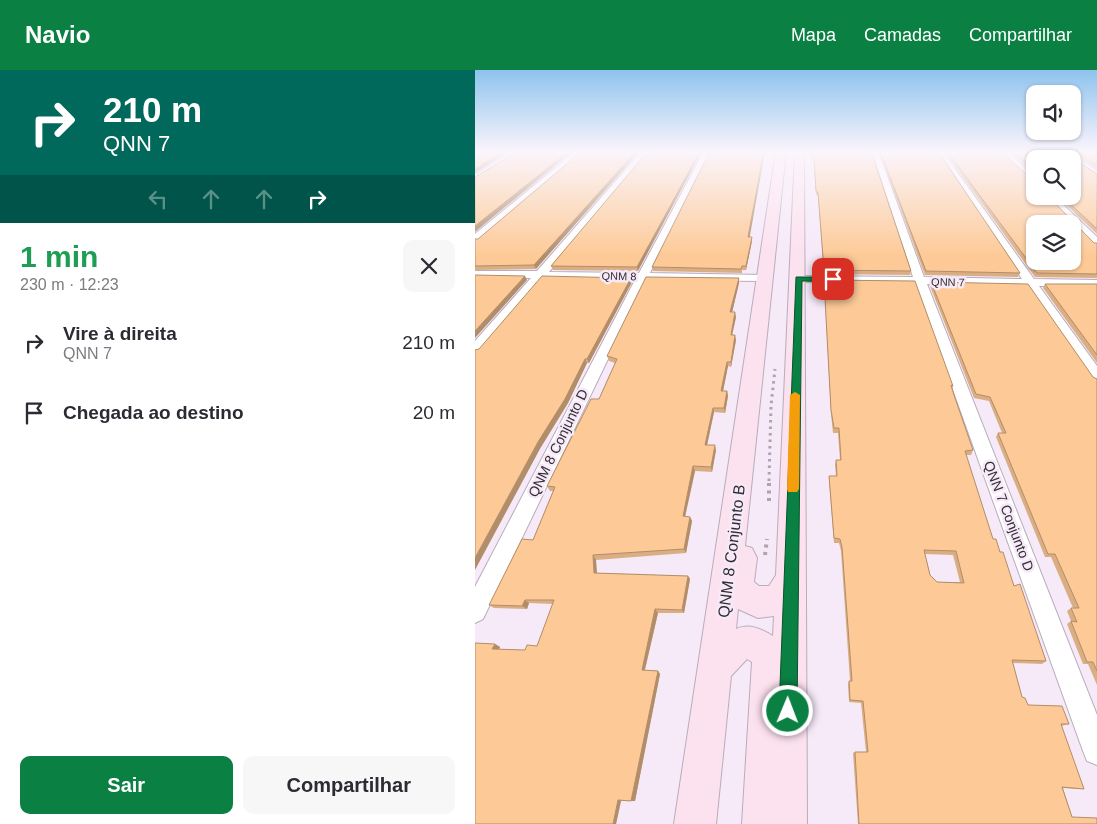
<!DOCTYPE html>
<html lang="pt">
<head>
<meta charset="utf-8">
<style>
  body { margin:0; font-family:Helvetica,sans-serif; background:#f7f7f7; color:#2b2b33; height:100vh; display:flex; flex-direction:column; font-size:19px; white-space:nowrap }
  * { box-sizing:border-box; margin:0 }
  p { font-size:16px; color:#7c7c81 }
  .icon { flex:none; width:28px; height:28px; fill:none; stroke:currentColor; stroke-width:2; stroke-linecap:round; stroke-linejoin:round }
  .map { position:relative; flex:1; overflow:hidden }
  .panel { display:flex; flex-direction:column; background:#fff; width:475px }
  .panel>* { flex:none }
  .top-card { background:#00695c; color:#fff; overflow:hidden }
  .buttons { position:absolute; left:551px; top:15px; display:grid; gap:10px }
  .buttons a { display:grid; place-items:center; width:55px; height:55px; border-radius:10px; background:#fff; box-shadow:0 1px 4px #0004; font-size:25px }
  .pin { position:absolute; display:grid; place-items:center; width:42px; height:42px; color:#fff; margin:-21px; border-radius:10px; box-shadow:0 2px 8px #0006 }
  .me { position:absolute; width:55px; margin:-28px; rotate:1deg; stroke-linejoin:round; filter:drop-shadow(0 0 4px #0008) }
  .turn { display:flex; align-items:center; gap:18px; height:105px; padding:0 20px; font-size:22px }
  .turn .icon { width:65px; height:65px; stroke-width:2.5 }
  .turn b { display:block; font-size:35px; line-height:42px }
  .lanes { display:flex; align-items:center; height:48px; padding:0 20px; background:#0003; justify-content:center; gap:25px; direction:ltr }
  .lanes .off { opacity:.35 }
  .round { display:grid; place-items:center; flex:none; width:52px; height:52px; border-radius:10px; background:#f7f7f7 }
  .summary { display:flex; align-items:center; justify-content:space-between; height:85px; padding:0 20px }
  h1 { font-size:30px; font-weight:700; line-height:38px; color:#1e9e55 }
  .button { display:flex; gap:10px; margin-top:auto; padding:10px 20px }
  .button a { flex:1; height:58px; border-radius:10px; background:#0b8043; color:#fff; font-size:20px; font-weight:700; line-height:58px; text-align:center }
  .button a+a { background:#f7f7f7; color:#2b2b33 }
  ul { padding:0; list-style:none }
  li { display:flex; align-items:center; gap:15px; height:70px; padding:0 20px }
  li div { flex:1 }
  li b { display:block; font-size:19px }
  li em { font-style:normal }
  header { display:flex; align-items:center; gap:30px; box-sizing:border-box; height:70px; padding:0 25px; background:#0b8043; color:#fff }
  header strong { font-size:24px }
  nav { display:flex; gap:28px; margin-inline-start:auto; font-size:18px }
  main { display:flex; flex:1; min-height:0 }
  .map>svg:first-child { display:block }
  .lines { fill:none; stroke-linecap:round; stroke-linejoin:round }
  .minor-casing { stroke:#b9acbb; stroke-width:2 }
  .secondary-casing { stroke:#b9acbb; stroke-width:2 }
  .path-far1 { stroke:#ada3af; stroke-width:3; stroke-dasharray:2.5 4; stroke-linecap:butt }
  .path { stroke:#ada3af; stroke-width:4; stroke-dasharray:3 4.5; stroke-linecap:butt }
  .minor { fill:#fff; fill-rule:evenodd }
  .secondary { fill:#fce1ee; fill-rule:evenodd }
  .wall { fill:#daae82; fill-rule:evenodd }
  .shaded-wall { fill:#b18d6a }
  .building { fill:#fdca97; stroke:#b18d6a; fill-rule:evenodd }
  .route { fill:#0b8043; stroke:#07532c }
  .slow { fill:#f59e0b }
  .labels { text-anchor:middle; stroke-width:5; stroke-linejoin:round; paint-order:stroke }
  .far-street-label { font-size:11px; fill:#322d33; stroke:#f6e9f8 }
  .street-label { font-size:14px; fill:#322d33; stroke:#f6e9f8 }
  .near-street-label { font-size:16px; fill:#322d33; stroke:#f6e9f8 }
</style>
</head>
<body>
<header>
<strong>Navio</strong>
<nav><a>Mapa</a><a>Camadas</a><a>Compartilhar</a></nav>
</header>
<main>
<section class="panel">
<div class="top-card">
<div class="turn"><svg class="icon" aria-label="right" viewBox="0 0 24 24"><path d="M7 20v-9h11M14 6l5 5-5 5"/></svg><div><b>210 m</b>QNN 7</div></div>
<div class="lanes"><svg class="icon off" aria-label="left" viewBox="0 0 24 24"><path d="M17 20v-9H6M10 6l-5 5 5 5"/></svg><svg class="icon off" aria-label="ahead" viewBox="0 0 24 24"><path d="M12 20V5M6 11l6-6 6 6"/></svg><svg class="icon off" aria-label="ahead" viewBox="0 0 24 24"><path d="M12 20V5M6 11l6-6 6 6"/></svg><svg class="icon" aria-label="right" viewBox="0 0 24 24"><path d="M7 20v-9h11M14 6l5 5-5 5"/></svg></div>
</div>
<div class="summary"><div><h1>1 min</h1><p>230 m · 12:23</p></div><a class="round"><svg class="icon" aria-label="close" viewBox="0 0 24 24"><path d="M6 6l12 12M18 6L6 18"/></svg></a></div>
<ul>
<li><svg class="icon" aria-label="right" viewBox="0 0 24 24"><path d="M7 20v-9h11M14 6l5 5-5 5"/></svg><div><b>Vire à direita</b><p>QNN 7</p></div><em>210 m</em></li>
<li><svg class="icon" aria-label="arrive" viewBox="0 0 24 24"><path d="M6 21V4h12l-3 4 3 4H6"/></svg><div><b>Chegada ao destino</b></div><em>20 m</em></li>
</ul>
<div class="button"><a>Sair</a><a>Compartilhar</a></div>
</section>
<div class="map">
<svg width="622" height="754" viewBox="0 0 622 754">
  <rect width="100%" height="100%" fill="#f6e9f8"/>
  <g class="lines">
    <defs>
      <path id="minor" d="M38,81H45L0,110V105Z
        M101,81H108L4,171L0,172V164Z
        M167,81H173L74,202L164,203L229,81H235L175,203L289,205L295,208L289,211L171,210L8,549L0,553V517L160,210L68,208L5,282L0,283V271L56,208L0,207V201H62Z
        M397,81H403L449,207L547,209L461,81H467L559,209L622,210V216H564L622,296V312L617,310L552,216L452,214L622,645V695L612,691L608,681L440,214L323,212L317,209L323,206L438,207Z
        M525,81H532L560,108V114Z
        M586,81H593L622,101V106Z
        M570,126H579L622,167V176L618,175Z"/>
      <path id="secondary" d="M301,81H311L270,476L277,478L282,488L279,512L284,516H294L301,505L320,81H329L332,754H267L277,592L272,589L256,606L241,754H199ZM263,539L283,548L299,546L298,566C286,559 275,553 261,559Z"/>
    </defs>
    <use href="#minor" class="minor-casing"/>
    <use href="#secondary" class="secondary-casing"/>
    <path class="path-far1" d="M294,411L296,336L300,299"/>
    <path class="path" d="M294,431V410
      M290,485L292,469"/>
    <use href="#minor" class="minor"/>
    <use href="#secondary" class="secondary"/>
  </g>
  <path class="wall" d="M107,81L61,199L0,200V169H3Z
    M173,81L163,201L78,200L76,196Z
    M290,81L274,167L277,171L271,200H267V203L178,201L177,197Z
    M336,81L436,201L435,205L349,204L343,126L341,124L339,91H337Z
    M404,81H463L545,203L543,207L450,205Z
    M469,81H526L560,126L619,173H622V208L560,207Z
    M534,81H588L622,104V164L582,126H598L560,89V105Z
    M596,81H622V99Z
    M156,208L157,212L114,293H112L93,333L66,377L4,279Z
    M264,208V213L257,242L261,247L257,265L261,270L256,297L253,296L248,321H252L253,326L250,343L239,342L232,375L241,380L237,402L220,401L210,447H215L217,451L211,483L121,490L122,503L213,506L215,509L209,543H183L170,600L183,601L185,604L160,731H146L141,754H0L20,574L25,577L24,580H50L62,576L78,534L54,533L52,539L19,538L14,535L58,470L78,421H75L72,416L124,329L140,293L134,291L132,286Z
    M349,210L478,316L477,319L479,325L498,380L496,385H491L518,469L525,482L571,591L567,594L538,593L547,627L553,635L594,654L586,656L609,719H603L588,718L597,747L622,754H383L378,683L380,682H391L386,633L374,632L373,614L374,611H375L366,481L364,473H359L354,410V406H361L360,395L361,390H365L363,363H358L356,344ZM450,484L478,485L485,512H462L455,505Z
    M456,212L622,309V615L613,594H608L592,554L596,551L592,541L596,538H598L576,487H570L521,367L523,363H527L514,331L499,328L455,216Z
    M570,214H622V293L568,218Z"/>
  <path class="shaded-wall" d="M29,81H35L0,103V99Z
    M94,81H98L0,162V156Z
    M161,81H165L61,199L59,195Z
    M225,81H227L163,201L162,197Z
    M289,81H290L274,171L273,167Z
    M277,167V171L271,200V196Z
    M50,206L52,210L0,268V261Z
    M156,208L157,212L114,293L112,289Z
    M264,208V213L256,247L255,242Z
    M260,242L261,247L256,270V265Z
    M260,265L261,270L256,297V292Z
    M110,289L112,293L93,333L66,377L0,500V488L63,372Z
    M252,292L253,296L247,326L246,321Z
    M252,321L253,326L250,343L249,338Z
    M238,338L239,342L231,380L230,375Z
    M240,375L241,380L237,402L236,397Z
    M218,396L220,401L209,451L208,446Z
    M215,447L217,451L211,483L209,479Z
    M118,485L121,490L122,507L119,503Z
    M213,506L215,509L209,543L207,540Z
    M50,530L54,533L52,539L47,536Z
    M180,539L183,543L169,603L167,600Z
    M20,574L25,577L23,582L17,579Z
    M183,601L185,604L160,731H156Z
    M143,730L146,731L141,754H138Z"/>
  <path class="building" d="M0,81H29L0,99Z
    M43,81H94L0,156V107Z
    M107,81H161L59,195L0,196V169H3Z
    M173,81H225L162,197L76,196Z
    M235,81H289L273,167H277L271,196H267L266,199L177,197Z
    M337,81H396L436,201L349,200L343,123L341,121L339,88H337Z
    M405,81H463L545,203L451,201Z
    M472,81H526L560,112V126H573L619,173H622V204L562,203ZM560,154H598V191H560Z
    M538,81H588L622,104V159L587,126H598V89H560V101Z
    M601,81H622V95Z
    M0,205L50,206L0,261Z
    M67,206L156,208L112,289H110L90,329L63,372L0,488V280L4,279Z
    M171,207L264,208L255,242H260L256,265H260L256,292H252L246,321H252L249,338H238L230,375H240L236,397L218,396L208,446L215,447L209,479L118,485L119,503L213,506L207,540L180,539L167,600L183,601L156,731L143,730L138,754H0V573L20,574L17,579L50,580L52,575L62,576L79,530H50L47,536L14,535L47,469L58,470L80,417L72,416L116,329H124L142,289L132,286Z
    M349,210L440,211L478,316L476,315L479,325L498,380L490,381L518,469H521L525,482H528L539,516L545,514L571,591L537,590L547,627L550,628L553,635L587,636L594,654H586L609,719L587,717L597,747L622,748V754H384L380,682H393L388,631L375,630L374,611H377L367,477L365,469L359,468L354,406H362L361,390H366L364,358H359L356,340ZM449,480L481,481L489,513L462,512L455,505Z
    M456,212L553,214L618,307L622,309V601L618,592H612L596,551L602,552L596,538H604L580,484H573L523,363H531L515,327L501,324Z
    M570,214H622V285Z"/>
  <linearGradient id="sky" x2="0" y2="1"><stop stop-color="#8ec3ee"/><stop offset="0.44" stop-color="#fbf5fc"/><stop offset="1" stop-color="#fbf5fc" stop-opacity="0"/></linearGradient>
  <rect width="622" height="186" fill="url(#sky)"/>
  <path class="route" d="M321,207H358L362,209L358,212L327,211L322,641L319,647L313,649L307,647L304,641Z"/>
  <path class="slow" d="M320,322L325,325L324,419L322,422H313L312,419L315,325Z"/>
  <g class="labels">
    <g class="far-street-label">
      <text transform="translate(144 206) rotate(1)" y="4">QNM 8</text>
      <text transform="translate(473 212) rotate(1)" y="4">QNN 7</text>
    </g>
    <g class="street-label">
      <text transform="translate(83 373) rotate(-64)" y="5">QNM 8 Conjunto D</text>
      <text transform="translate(534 446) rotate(69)" y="5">QNN 7 Conjunto D</text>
    </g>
    <g class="near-street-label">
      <text transform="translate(256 481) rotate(-83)" y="6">QNM 8 Conjunto B</text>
    </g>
  </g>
</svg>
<div class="buttons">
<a><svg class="icon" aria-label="sound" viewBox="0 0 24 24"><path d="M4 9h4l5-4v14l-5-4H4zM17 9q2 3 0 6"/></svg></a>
<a><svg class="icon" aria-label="search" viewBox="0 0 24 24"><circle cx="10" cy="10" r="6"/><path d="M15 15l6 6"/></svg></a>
<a><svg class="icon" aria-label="layers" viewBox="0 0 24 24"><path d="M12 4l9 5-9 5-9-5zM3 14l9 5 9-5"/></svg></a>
</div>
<div class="pin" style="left:358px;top:209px;background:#d93025"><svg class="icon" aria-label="arrive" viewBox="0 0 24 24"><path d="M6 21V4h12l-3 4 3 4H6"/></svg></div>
<svg class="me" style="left:313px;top:641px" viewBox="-20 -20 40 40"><circle r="17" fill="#0b8043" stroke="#fff" stroke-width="3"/><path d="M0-11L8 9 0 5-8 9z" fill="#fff"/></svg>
</div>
</main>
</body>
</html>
